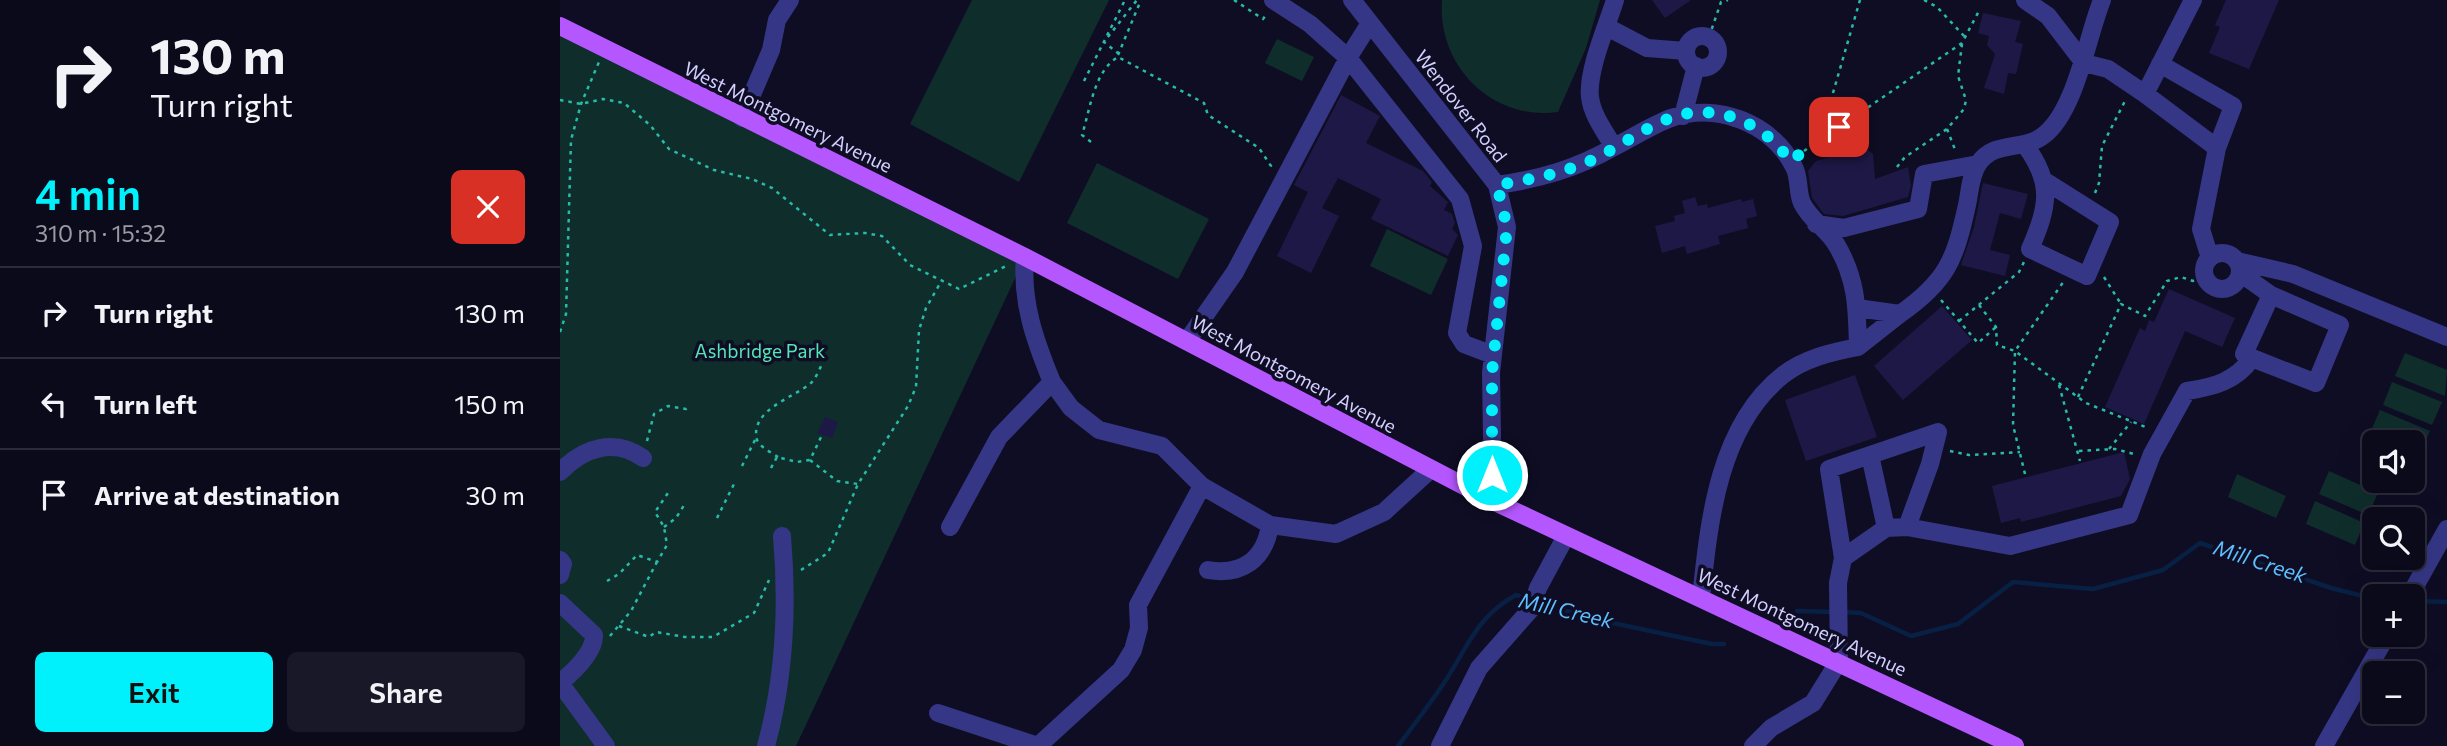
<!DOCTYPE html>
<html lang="en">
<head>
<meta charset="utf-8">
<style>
  body { margin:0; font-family:Commissioner,sans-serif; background:#191828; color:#f1f3f6; height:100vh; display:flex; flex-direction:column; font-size:26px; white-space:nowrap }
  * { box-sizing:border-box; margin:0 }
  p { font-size:23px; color:#9a9aa3 }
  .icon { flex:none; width:38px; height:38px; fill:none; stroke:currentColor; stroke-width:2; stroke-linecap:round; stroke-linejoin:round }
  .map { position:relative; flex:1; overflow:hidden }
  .panel { display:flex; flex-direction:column; background:#0b0a1b; width:560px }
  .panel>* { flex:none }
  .top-card { background:#0b0a1b; color:#f1f3f6; overflow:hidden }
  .buttons { position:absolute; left:1802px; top:430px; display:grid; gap:14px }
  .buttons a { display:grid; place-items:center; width:63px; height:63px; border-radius:10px; background:#0b0a1b; box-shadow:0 7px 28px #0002,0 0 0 2px #2b2b3a; font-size:35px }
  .pin { position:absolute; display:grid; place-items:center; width:60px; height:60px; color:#fff; margin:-30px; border-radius:14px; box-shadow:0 4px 10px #0006 }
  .me { position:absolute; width:77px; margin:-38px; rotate:0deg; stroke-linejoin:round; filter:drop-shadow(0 0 5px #0008) }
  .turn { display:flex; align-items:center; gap:24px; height:147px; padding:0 35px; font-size:32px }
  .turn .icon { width:91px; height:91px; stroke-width:2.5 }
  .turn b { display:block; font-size:49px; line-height:60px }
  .round { display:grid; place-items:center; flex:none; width:74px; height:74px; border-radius:10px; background:#191828 }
  .headline { display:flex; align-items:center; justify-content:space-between; height:119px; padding:0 35px }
  h1 { font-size:42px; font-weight:600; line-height:52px; color:#00f1fb }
  .cta { display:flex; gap:14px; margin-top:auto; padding:14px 35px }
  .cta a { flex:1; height:80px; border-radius:10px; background:#00f1fb; color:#111; font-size:28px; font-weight:600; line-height:80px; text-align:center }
  .cta a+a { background:#191828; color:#f1f3f6 }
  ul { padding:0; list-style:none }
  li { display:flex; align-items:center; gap:21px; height:91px; padding:0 35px; border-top:2px solid #2b2b3a }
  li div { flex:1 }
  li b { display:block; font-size:26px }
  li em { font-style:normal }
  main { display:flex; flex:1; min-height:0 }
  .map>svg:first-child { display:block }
  .green { fill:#0f2e2b }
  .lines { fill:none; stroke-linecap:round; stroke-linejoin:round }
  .stream { stroke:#072043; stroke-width:4.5 }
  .building { fill:#1e1846 }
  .path { stroke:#27bba9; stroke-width:2.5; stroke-dasharray:3.5 5; stroke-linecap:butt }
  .minor { stroke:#353786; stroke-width:18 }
  .major { stroke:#b557ff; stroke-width:18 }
  .route { stroke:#00f1fb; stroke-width:12; stroke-dasharray:0 21.6 }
  .labels { text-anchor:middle; stroke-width:7; stroke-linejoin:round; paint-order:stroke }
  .street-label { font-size:19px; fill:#d2d0ff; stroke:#0f0d24 }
  .park-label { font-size:19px; fill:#55e6b8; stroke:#0f0d24 }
  .water-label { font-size:21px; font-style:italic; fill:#5ebfff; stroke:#0f0d24 }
</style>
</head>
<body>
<main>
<section class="panel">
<div class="top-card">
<div class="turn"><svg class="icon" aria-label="right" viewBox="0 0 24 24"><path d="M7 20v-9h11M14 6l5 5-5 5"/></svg><div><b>130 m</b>Turn right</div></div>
</div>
<div class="headline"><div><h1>4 min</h1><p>310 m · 15:32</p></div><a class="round" style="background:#d93025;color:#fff"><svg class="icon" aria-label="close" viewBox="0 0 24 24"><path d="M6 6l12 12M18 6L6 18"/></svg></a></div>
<ul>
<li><svg class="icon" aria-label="right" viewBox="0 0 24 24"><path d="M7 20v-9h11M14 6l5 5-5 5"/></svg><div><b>Turn right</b></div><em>130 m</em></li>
<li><svg class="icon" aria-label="left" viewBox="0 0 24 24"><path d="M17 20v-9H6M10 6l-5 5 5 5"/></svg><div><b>Turn left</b></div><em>150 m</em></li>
<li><svg class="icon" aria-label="arrive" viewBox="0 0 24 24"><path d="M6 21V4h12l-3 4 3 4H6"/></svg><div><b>Arrive at destination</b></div><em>30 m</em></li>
</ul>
<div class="cta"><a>Exit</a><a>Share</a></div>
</section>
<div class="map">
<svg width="1887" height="746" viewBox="0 0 1887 746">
  <rect width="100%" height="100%" fill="#0f0d24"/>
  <path class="green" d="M412,0H549L459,182L350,124Z
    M882,0H1040L1026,48L998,112C932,121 877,66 882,0Z
    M0,26L465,257L236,746H0Z
    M717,39L754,57L742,81L705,63Z
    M537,163L649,219L618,279L507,223Z
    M827,229L888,259L871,295L810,266Z
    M1845,353L1887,370L1885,396L1835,376Z
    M1832,382L1882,402L1872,425L1823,405Z
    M1820,410L1870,431L1860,454L1853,451V443H1834L1810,433Z
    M1769,471L1818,493L1808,515L1759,494Z
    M1677,474L1726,496L1716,518L1668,497Z
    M1755,501L1804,523L1795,545L1746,524Z"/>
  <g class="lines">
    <path class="stream" d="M1858,601L1887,602
      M978,602L1029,618L1152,644H1164
      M1237,611L1274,612
      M1283,612L1301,613L1351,636L1398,624L1453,582L1533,589L1603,570L1640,543L1771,588L1815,599
      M838,746C854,725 869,705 884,683C907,648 917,616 956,595L969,599"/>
  </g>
  <path class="building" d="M1092,0H1131L1105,18Z
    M1666,0H1719L1689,69L1649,53L1660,27L1655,25Z
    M1423,13L1461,21L1455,42L1463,44L1456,74L1448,73L1444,94L1424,88L1435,54L1427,45L1429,36L1418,33Z
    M781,95L820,116L806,143L863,171L872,182L870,186L888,202L884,210L892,214L895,223L892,229L898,235L888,256L811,219L821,199L778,178L762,208L779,216L751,273L717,256L748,192L734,185Z
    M1301,145L1313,154L1315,179L1348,167L1351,185L1348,197L1283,216L1264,214L1252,198L1248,171L1256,161L1289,152Z
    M1423,183L1468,194L1461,219L1440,213L1430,250L1450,255L1445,276L1401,265L1414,227Z
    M1135,197L1138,206L1147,204L1148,208L1181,199L1182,202L1193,199L1197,216L1186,219L1188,228L1158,236L1160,244L1127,254L1125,246L1102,253L1095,226L1115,221L1114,216L1125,213L1122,201Z
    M1609,289L1675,318L1662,347L1625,331L1584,424L1545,407L1580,328L1585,331L1589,320L1594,322Z
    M1382,306L1412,340L1343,400L1314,366Z
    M1295,375L1317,437L1246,461L1225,400Z
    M265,417L278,422L272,438L257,433Z
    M1564,452L1570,479L1561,496L1461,522L1460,518L1441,523L1432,486Z"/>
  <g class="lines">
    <path class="path" d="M674,0L703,19L706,15
      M1364,0L1377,7L1405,37
      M1149,37L1161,2L1168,0
      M559,54L544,42L577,0
      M558,55L581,0
      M524,81L565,0
      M0,100L21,104L43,99L64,103L90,125L109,149L154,170L192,179L212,188L270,235L305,233L322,236L350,265L399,289L446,266
      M1387,129L1396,152
      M1259,141L1402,43L1420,9
      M531,142L522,135C530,110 534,71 558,57L644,103L648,115L699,148L711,166L709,170
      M1244,151L1259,141L1300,0
      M1337,167L1345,157L1387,129L1404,109L1406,100L1398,76L1402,44
      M1535,193L1539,183L1542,146L1565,101
      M1544,277L1561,304
      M1381,300L1418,343L1436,327
      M1419,305L1436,327L1437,345L1455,351L1526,403L1588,428
      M1399,321L1459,272L1464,262
      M0,332L6,314L11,140L21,104L39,62
      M1499,385L1520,461
      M1518,397L1561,304L1585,316L1607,281L1621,277L1633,281L1645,275
      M87,441L94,414L108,406L126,409L127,407
      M1549,449L1571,422
      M1390,451L1409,455L1460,452
      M1519,451L1555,449L1574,454
      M218,457C212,453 200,447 197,440C189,410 235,397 251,383C256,378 259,370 262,364
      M250,460L277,481L298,484
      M182,466L197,436
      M211,468L217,457L237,462L250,460L262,435
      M1465,474L1453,425L1455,351L1504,281
      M157,518L174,484
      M104,527L116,518L126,502
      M241,570L268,553L298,484L348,406L356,387L359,330L366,308L382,280
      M47,581L59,574L77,555L97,562L107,545L104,527L95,512L110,490
      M59,626L89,637L96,632L125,637H153L194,613L209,580
      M50,636L71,611L97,562"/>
    <path class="minor" d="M713,0L750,24L788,58L900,199L913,246L897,333L904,344L933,355
      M792,0L937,185L947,227L931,373L933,501
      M1465,0L1488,16L1524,63L1548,69L1585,94
      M1047,27L1087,48L1126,51
      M1126 52a16 16 0 1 1 32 0a16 16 0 1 1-32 0Z
      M1600,64L1673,106L1657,148L1585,94L1633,0
      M1123,116L1136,66
      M182,118L211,50L217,20L230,0
      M1465,145C1494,184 1488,207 1470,249L1527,276L1550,222L1485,181
      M1054,147C1072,138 1092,125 1111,118C1157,102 1212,123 1234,167C1240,178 1237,192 1242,203C1250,220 1267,229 1276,244C1297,279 1297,308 1298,347L1340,314L1297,308
      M937,185C979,179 1016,169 1054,147C1045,132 1032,115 1030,97C1027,71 1047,26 1055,0
      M1256,224L1284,228L1358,209L1364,174L1418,164
      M1644 271a18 18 0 1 1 36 0a18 18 0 1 1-36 0Z
      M465,257C461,302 475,341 492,382
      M1650,258L1641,229L1657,148
      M1677,261L1733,274L1887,337
      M1680,273L1711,295
      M1340,314C1387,281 1395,260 1407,205C1410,192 1410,176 1418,164C1435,139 1463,152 1484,135C1516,110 1527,37 1542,0
      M627,341L675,272L788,58L810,23
      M1310,455L1326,528
      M0,472C24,447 55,438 83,458
      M390,527L439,437L492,382L511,408L539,430L602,446L642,486L710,525L776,534L824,512L871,469
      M1283,558L1269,469L1378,432L1370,464L1347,527
      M0,560L3,564L0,575
      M648,570C682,576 705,559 710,525
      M1849,597L1887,529
      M1141,598C1149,522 1158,426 1223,375C1245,358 1272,352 1298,347
      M0,603L34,635C35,652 12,673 0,683L46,746
      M378,713L478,746L561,670L573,650L579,628L578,605L642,486
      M206,746C225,677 228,607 222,536
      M880,746L919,668L971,609L978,588L1006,536
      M1193,746L1211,728L1253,703L1279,661L1278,583L1283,558L1326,528L1347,527L1450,546L1569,515L1592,454L1627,391C1654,387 1676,381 1692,358L1756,383L1780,325L1711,295L1684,354L1692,358
      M1764,746L1827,635"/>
    <path class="major" d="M0,26L465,257L933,501L1455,746"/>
  </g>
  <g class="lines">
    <path class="route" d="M932,475V373L947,227L937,185C967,180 996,175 1025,163C1054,151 1080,130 1110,118C1156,101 1204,123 1230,161L1279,127"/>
  </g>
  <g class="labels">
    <g class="street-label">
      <text transform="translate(901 106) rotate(52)" y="7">Wendover Road</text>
      <text transform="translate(228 117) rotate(26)" y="7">West Montgomery Avenue</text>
      <text transform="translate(734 374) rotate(28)" y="7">West Montgomery Avenue</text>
      <text transform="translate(1242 622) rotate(25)" y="7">West Montgomery Avenue</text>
    </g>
    <g class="park-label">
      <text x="200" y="358">Ashbridge Park</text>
    </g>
    <g class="water-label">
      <text transform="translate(1700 562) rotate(18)" y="7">Mill Creek</text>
      <text transform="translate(1006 611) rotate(13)" y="7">Mill Creek</text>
    </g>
  </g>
</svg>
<div class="buttons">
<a><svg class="icon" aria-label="sound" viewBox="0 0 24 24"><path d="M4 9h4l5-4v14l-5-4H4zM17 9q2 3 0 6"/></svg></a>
<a><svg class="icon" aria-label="search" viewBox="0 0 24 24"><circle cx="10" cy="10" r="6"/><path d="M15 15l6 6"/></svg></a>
<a>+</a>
<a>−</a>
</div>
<div class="pin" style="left:1279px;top:127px;background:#d93025"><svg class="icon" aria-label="arrive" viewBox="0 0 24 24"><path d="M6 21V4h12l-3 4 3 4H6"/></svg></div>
<svg class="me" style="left:932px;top:475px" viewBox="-20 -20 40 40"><circle r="17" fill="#00f1fb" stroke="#fff" stroke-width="3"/><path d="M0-11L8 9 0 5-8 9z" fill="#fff"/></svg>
</div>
</main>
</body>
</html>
